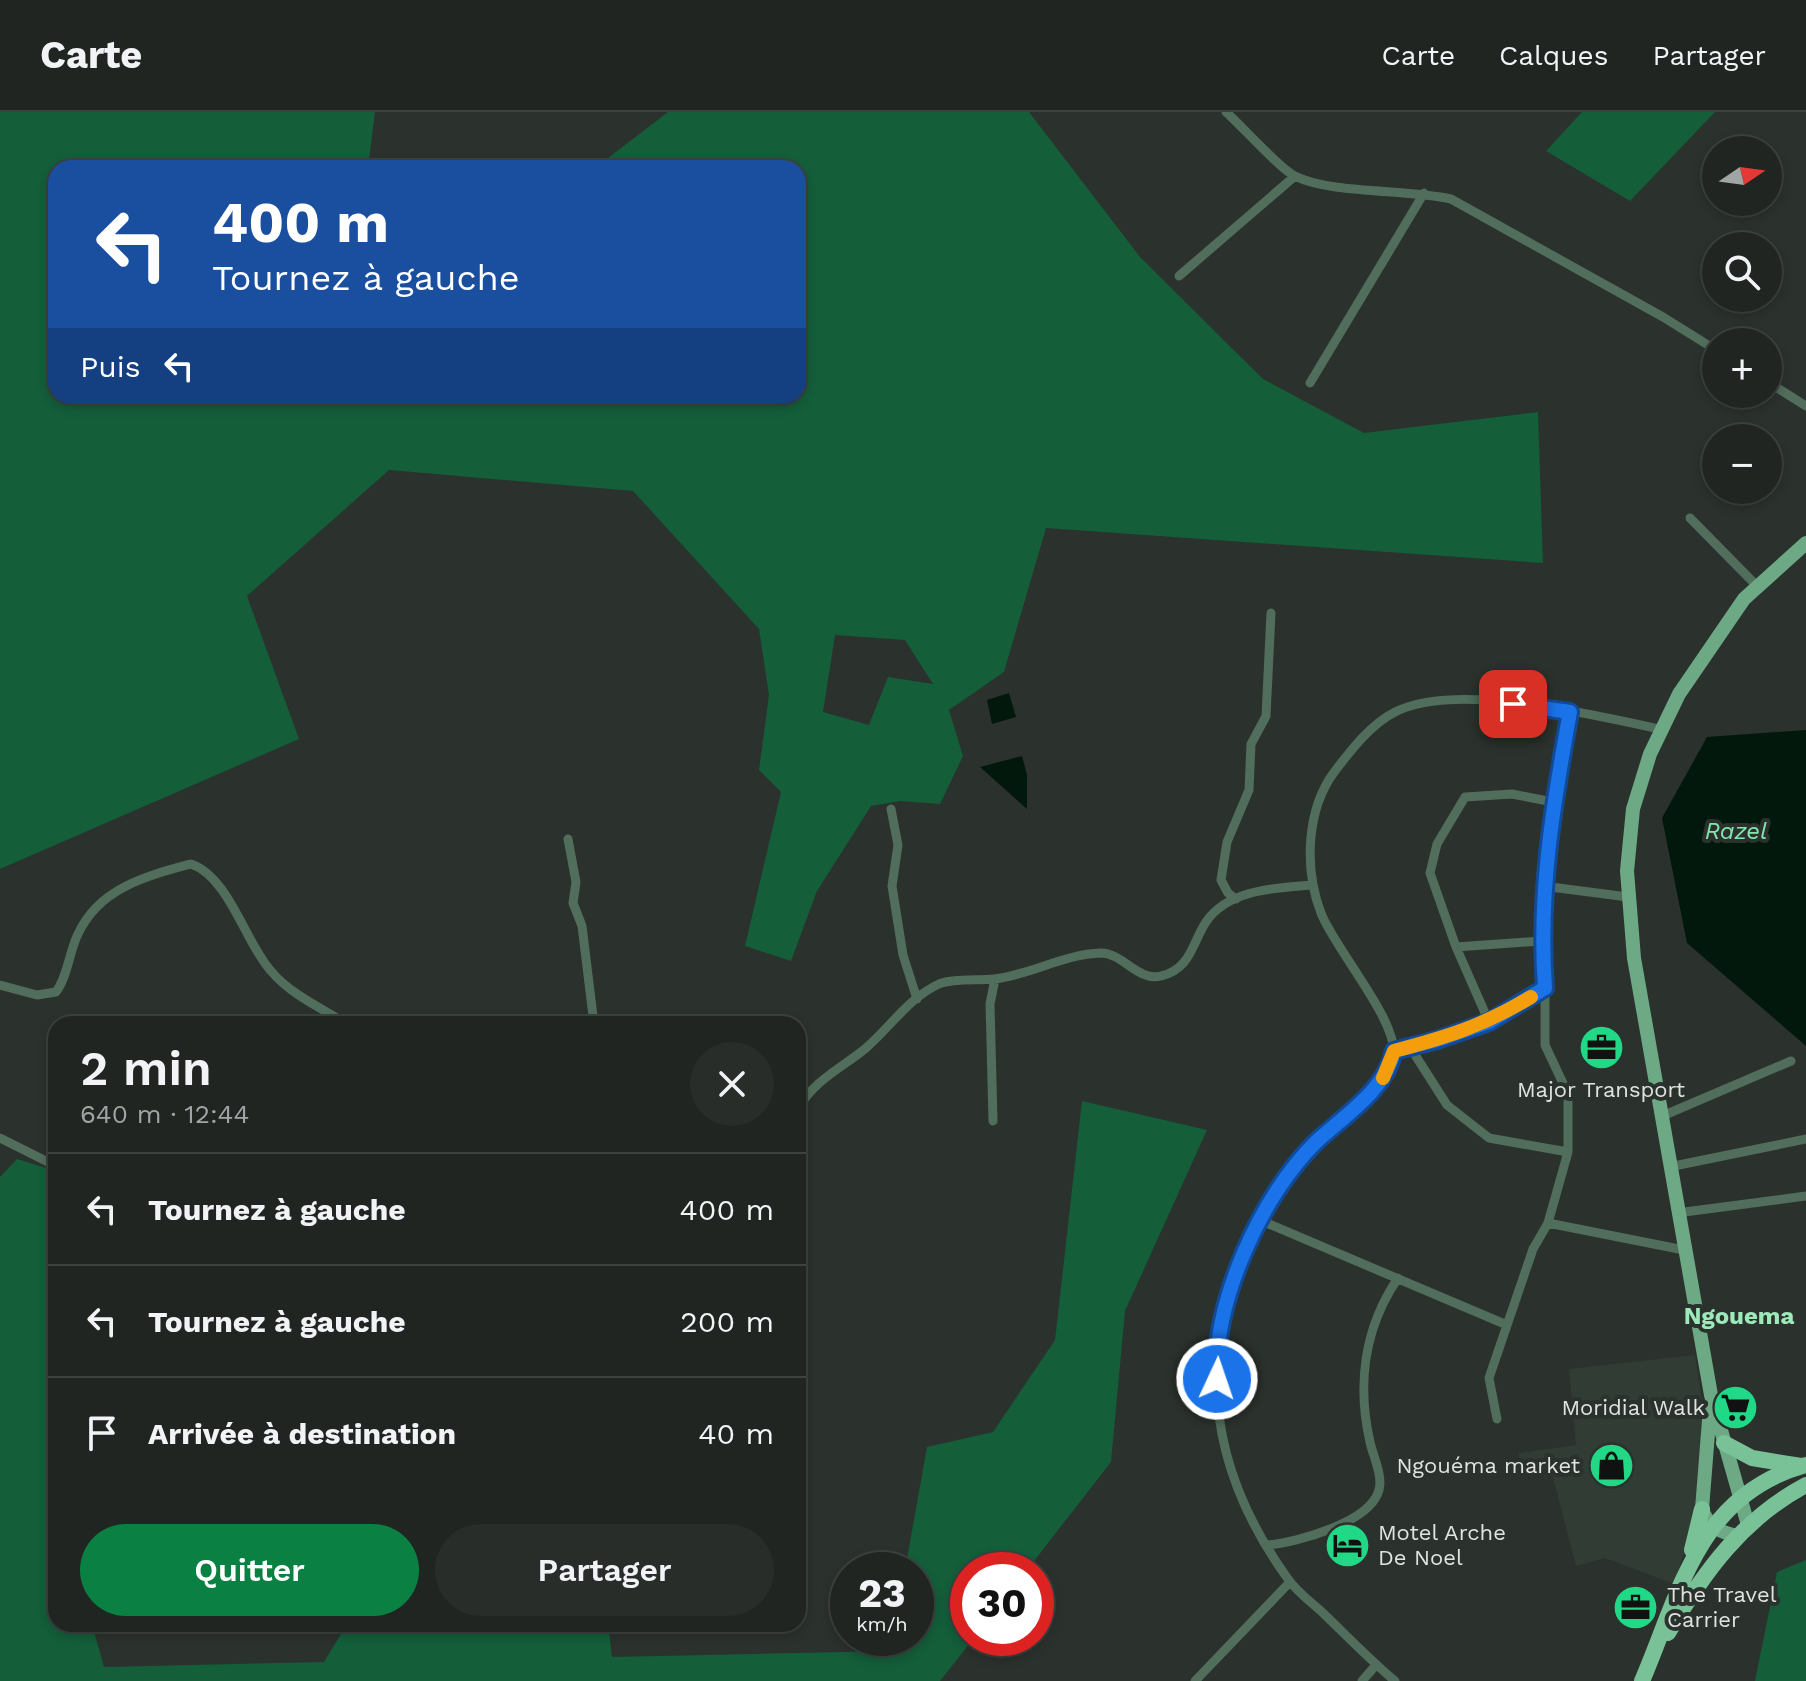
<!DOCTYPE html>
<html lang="fr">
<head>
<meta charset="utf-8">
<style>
  body { margin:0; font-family:"Work Sans",sans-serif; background:#282d2a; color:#f1f3f6; height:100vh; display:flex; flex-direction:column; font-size:30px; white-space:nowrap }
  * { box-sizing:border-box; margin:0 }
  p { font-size:26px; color:#a2a5a5 }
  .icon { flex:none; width:44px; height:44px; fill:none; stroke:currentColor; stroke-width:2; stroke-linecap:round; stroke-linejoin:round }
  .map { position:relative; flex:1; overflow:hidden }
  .sheet { position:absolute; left:48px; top:904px; width:758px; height:616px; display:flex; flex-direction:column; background:#202522; border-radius:24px; box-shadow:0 4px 12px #0003,0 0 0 2px #3d4240 }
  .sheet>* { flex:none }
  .guide { position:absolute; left:48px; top:48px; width:758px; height:244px; border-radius:24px; box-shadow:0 4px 12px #0003,0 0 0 2px #3d4240; background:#1a4fa0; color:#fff; overflow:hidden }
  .needle { width:52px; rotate:77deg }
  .fabs { position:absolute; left:1702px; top:24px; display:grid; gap:16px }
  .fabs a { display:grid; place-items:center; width:80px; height:80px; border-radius:50%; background:#202522; box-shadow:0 4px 12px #0003,0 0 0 2px #3d4240; font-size:40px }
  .speed { position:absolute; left:830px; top:1440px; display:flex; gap:16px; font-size:40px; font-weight:700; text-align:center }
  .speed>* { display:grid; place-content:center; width:104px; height:104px; border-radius:50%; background:#202522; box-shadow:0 4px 12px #0003,0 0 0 2px #3d4240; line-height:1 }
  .speed small { font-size:20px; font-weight:400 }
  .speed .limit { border:12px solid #d22; background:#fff; color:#111 }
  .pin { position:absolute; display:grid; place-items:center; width:68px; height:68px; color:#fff; margin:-34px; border-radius:16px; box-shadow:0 4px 12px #0006 }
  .me { position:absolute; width:88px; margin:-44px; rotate:3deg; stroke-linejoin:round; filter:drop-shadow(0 0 6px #0008) }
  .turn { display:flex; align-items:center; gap:28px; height:168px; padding:0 32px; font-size:36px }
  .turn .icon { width:104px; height:104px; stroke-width:2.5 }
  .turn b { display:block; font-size:56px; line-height:68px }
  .then { display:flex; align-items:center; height:76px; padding:0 32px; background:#0003; gap:16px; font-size:30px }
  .round { display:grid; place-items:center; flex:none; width:84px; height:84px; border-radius:42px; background:#282d2a }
  .summary { display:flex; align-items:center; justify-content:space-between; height:136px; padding:0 32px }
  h1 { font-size:48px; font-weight:600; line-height:60px }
  .button { display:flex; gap:16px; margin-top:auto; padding:16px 32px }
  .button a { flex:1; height:92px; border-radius:48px; background:#0b8043; color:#fff; font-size:32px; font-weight:600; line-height:92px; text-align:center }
  .button a+a { background:#282d2a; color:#f1f3f6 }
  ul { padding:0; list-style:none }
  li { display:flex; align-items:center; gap:24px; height:112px; padding:0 32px; border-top:2px solid #3d4240 }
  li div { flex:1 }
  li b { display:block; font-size:30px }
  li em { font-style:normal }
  header { display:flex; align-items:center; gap:48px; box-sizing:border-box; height:112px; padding:0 40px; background:#202522; border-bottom:2px solid #3d4240 }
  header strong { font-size:38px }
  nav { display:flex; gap:44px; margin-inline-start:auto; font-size:28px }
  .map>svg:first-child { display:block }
  .built { fill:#303c34 }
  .green { fill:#145e3a; fill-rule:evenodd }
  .water { fill:#03180c }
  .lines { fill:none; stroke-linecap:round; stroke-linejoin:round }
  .street { stroke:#516d5b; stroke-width:9 }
  .primary { stroke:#6ea986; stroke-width:14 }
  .highway { stroke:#79c196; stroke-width:16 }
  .route-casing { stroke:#114b97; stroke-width:20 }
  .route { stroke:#1a73e8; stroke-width:14 }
  .slow { stroke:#f59e0b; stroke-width:14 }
  .labels { text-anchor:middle; stroke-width:8; stroke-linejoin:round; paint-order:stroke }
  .poi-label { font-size:22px; fill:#e0e4e1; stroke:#2b312d; text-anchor:end }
  .water-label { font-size:24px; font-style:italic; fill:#83e7ad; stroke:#2b312d }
  .neighbourhood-label { font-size:24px; font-weight:bold; fill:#9ce9ba; stroke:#2b312d }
</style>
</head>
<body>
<header>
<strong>Carte</strong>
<nav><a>Carte</a><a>Calques</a><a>Partager</a></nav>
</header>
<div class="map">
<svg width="1806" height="1569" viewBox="0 0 1806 1569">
  <rect width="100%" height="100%" fill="#2b312d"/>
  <path class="built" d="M1695,1243L1703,1296V1341L1694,1411L1674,1472L1605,1446L1576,1454L1553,1365H1524L1518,1341L1576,1333L1569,1257Z"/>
  <path class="green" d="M0,0H375L368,56H56V284H798V56H595L668,0H1029L1140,145L1263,267L1364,321L1538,300L1543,451L1046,416L1004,560L949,598L963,644L940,692L900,689L871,694L817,779L791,849L745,834L781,680L759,658L769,583L759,517L633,379L389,358L247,484L299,627L0,757ZM835,523L905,528L933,572L888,565L869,613L823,600Z
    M1582,0H1715L1630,89L1546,39Z
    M1082,989L1207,1018L1125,1199L1111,1350L1027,1458H968V1526H974L940,1569H0V1065L17,1047L56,1059V1512H92L104,1555L324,1550L347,1512H608L612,1545L890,1539L893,1526H916V1458H905L927,1335L993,1320L1055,1228Z
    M1806,1448V1569H1755L1777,1460Z"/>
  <path class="water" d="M1009,581L1016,605L992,612L987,588Z
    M1806,618V934L1687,831L1662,706L1707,625Z
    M1022,644L1027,663V697L980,655Z"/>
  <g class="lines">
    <path class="street" d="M1226,0C1242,14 1279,56 1295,64C1330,82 1408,77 1451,87L1663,205L1716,238
      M1179,164L1295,64
      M1768,270L1806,294
      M1310,271L1424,81
      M1690,406L1756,473
      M891,697L898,733L892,774L903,843L917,887
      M568,727L576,770L573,791L582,814L594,912
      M1543,774L1628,785
      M1236,787L1228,781L1221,768L1227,730L1249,678L1251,632L1266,604L1271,501
      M1456,835L1541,829
      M0,873L37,883L56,880C68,864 69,840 78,822C99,776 146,764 191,752C229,765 245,830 271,859C290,882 321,896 347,912
      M1545,876C1538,782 1553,693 1570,600
      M1489,910L1456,835L1430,761L1437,732L1465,685L1512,682L1553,690
      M1410,935L1447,993L1489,1026L1568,1040
      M1394,939L1437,928L1489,910L1545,876V933L1568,982V1040L1548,1111L1533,1137L1489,1266L1497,1307
      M798,997C814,968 842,956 866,936C890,915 910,885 939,872C955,866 977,869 994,867C1030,863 1064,842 1101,841C1123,841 1138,870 1161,864C1191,857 1192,831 1206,810C1228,777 1277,776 1312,773
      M1660,1005L1791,949
      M993,1009L990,892L995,867
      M0,1026L56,1054
      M1669,1055L1806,1027
      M1677,1101L1806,1084
      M1262,1109L1507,1213
      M1548,1111L1684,1138
      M1268,1433C1297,1430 1370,1411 1379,1378C1383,1364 1373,1344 1370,1330C1357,1273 1364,1216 1398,1166
      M1195,1569L1290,1470
      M1362,1569L1376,1553
      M1395,1569C1370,1548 1347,1524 1323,1501C1311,1490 1297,1480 1288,1467C1191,1333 1194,1194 1290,1060C1316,1025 1382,985 1393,945C1401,912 1334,836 1321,801C1304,757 1306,697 1335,659C1351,638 1371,612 1395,600C1457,569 1593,603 1660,617"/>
    <path class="primary" d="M1710,1296L1702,1397C1708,1415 1720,1420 1737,1424
      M1748,1413L1711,1283L1634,846L1627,759L1633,697L1650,642L1679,582L1744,487L1806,431"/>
    <path class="highway" d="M1724,1331L1752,1346L1801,1354
      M1692,1438L1702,1397
      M1668,1521C1704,1460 1742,1407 1806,1373
      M1642,1569C1680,1481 1698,1382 1806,1353"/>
  </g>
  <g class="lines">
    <defs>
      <path id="route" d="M1217,1267C1213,1190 1261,1084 1316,1030C1344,1004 1386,978 1394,939L1437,928L1489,910L1545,876C1538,782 1553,693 1570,600L1513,592"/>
    </defs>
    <use href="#route" class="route-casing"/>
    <use href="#route" class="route"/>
    <path class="slow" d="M1383,966L1394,939C1447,925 1483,914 1531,885"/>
  </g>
  <defs>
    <symbol id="office-disc" viewBox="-11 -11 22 22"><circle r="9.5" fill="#21d887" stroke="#2b312d"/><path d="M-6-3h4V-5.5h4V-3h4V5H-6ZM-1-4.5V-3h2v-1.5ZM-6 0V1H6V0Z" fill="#111"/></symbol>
    <symbol id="supermarket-disc" viewBox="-11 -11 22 22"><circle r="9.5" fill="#21d887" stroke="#2b312d"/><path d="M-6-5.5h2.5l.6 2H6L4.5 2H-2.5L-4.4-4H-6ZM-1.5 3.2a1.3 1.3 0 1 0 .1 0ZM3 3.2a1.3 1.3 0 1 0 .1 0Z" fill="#111"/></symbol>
    <symbol id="shop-disc" viewBox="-11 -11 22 22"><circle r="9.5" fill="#21d887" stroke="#2b312d"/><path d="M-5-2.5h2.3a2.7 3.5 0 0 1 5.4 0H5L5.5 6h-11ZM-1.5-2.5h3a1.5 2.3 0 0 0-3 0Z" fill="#111"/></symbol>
    <symbol id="hotel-disc" viewBox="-11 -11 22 22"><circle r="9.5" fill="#21d887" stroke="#2b312d"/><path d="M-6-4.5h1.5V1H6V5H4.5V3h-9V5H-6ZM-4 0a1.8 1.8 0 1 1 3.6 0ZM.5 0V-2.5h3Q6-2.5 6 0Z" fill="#111"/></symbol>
  </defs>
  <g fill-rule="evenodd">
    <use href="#office-disc" x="1576" y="910" width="51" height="51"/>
    <use href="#supermarket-disc" x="1710" y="1270" width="51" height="51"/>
    <use href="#shop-disc" x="1586" y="1328" width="51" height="51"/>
    <use href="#hotel-disc" x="1322" y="1408" width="51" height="51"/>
    <use href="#office-disc" x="1610" y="1470" width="51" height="51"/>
  </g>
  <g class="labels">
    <g class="poi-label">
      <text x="1601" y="985" text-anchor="middle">Major Transport</text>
      <text x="1705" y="1303">Moridial Walk</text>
      <text x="1580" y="1361">Ngouéma market</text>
      <text x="1378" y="1428" text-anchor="start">Motel Arche<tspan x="1378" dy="25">De Noel</tspan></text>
      <text x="1667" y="1490" text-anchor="start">The Travel<tspan x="1667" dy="25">Carrier</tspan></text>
    </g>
    <g class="water-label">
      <text x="1736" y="727">Razel</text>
    </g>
    <g class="neighbourhood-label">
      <text x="1739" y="1212">Ngouema</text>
    </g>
  </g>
</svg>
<div class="fabs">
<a><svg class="needle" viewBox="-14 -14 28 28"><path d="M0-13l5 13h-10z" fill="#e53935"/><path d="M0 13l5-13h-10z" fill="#a2a5a5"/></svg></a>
<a><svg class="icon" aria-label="search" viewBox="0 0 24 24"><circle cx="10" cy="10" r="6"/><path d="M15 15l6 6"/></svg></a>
<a>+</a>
<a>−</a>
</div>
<div class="speed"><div>23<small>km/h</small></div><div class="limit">30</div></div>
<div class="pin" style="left:1513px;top:592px;background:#d93025"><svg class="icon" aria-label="arrive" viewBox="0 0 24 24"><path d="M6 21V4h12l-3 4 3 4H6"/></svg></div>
<svg class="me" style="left:1217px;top:1267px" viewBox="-20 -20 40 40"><circle r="17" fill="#1a73e8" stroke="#fff" stroke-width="3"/><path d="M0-11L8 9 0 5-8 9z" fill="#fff"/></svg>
<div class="guide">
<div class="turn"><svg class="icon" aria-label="left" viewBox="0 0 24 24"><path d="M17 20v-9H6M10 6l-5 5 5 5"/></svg><div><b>400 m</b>Tournez à gauche</div></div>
<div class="then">Puis<svg class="icon" aria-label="left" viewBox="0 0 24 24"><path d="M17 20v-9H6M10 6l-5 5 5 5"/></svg></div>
</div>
<section class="sheet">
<div class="summary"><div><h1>2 min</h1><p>640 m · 12:44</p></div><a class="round"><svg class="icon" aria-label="close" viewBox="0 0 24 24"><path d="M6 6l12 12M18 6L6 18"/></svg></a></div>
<ul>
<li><svg class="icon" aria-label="left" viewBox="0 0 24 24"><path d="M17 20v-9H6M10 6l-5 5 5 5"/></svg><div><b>Tournez à gauche</b></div><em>400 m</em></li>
<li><svg class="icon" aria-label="left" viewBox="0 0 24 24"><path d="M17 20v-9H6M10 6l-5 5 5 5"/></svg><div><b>Tournez à gauche</b></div><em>200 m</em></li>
<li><svg class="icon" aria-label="arrive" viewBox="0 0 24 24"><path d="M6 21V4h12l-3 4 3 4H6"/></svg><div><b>Arrivée à destination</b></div><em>40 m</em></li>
</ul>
<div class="button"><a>Quitter</a><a>Partager</a></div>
</section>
</div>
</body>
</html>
